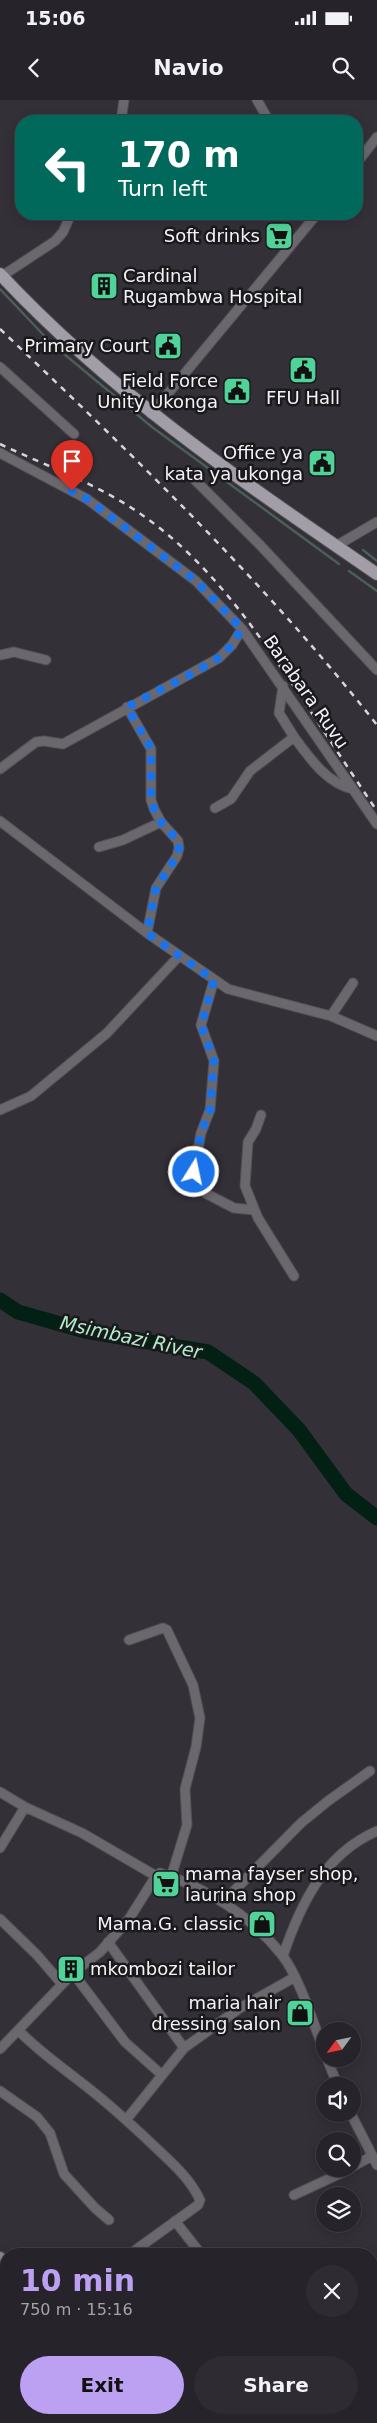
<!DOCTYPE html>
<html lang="en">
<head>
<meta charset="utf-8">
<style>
  body { margin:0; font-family:"DejaVu Sans",sans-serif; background:#2e2c32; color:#f1f3f6; height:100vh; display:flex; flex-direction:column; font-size:19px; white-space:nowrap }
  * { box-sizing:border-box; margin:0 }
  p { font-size:16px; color:#a4a4a8 }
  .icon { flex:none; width:28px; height:28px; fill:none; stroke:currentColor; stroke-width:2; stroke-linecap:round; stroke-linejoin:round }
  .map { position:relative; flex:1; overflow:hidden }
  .details { position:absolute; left:0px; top:2148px; width:378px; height:176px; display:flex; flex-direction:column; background:#26242a; border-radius:20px 20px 0 0; box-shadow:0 2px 12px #0003,0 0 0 1px #424147 }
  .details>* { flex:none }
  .banner { position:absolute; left:15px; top:15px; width:348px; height:105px; border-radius:20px; box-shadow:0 2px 12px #0003,0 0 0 1px #424147; background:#00695c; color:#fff; overflow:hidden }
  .needle { width:32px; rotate:237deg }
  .fabs { position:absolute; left:316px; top:1922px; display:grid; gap:10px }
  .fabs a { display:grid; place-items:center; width:45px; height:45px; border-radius:50%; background:#26242a; box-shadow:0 2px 12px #0003,0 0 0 1px #424147; font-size:25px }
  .pin { position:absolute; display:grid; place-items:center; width:42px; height:42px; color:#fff; margin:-51px -21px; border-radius:50% 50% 50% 0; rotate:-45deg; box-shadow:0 0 5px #0007 }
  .pin .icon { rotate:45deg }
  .me { position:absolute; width:55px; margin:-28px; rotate:10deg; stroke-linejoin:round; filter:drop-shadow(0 0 4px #0008) }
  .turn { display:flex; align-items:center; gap:18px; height:105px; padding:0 20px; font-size:22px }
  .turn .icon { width:65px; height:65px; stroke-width:2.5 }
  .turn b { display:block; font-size:35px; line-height:42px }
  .round { display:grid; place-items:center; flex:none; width:52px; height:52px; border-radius:26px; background:#2e2c32 }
  .overview { display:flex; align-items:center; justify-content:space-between; height:85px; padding:0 20px }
  h1 { font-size:30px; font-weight:700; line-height:38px; color:#bca0f2 }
  .button { display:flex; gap:10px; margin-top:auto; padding:10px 20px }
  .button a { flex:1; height:58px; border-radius:30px; background:#bca0f2; color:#111; font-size:20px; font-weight:700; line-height:58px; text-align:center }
  .button a+a { background:#2e2c32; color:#f1f3f6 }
  .status { display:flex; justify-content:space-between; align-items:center; height:35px; padding:0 25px; background:#26242a; direction:ltr }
  .status svg { height:14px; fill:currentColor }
  header { display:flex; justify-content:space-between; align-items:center; height:65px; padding:0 20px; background:#26242a; font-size:22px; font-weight:700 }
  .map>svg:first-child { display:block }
  .green { fill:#365042 }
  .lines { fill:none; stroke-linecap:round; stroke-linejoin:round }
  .stream { stroke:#4b5f57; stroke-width:2.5 }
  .river { stroke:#022013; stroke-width:15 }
  .street-casing { stroke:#524f57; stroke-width:11 }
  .secondary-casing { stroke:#524f57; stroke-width:14 }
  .primary-casing { stroke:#524f57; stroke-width:14 }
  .street { stroke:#6a686d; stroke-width:9 }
  .secondary { stroke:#89878e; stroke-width:12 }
  .primary { stroke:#a19ea7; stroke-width:12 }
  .rail { stroke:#d7d4da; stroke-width:2.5; stroke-dasharray:6 6; stroke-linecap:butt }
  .route { stroke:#1a73e8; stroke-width:9; stroke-dasharray:0 16.2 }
  .labels { text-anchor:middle; stroke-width:5; stroke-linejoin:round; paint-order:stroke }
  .poi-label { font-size:18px; fill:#f4f2f7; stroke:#1a191c; text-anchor:end }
  .street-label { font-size:18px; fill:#f4f2f7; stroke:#1a191c }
  .water-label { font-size:19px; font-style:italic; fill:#b1edcc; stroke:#1a191c }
</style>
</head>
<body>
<div class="status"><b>15:06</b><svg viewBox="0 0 49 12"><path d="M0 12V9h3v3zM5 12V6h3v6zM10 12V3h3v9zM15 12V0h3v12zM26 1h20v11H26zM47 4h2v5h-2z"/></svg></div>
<header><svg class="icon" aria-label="back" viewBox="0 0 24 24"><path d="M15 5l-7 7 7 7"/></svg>Navio<svg class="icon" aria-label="search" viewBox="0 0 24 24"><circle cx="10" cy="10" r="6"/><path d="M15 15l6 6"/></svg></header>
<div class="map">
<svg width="377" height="2323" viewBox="0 0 377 2323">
  <rect width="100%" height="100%" fill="#333038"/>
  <path class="green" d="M6,2310V2318H20L21,2323H0V2311Z"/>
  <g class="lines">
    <path class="stream" d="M0,189L52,244L152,327L339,464
      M363,450L377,461
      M349,471L377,491"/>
    <path class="river" d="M0,1200L18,1212L85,1231L208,1252L254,1283L299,1330L346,1394L377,1418"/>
    <defs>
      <path id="street" d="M257,0L269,21
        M121,21L124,0
        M356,64L377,37
        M2,176L55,141L63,132L71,114
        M0,267L74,334
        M151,314L317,114
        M0,353L87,399L196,481L242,529L377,724
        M189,374L260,445L377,570
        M336,446L377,422
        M0,555L14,552L46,560
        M127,607L151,649V700L154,709L161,722L178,741L179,748L177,756L156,788L147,833
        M294,637C309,657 327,684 353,689
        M0,669L36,642L44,641L63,644L219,558L232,545L242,529
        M215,708L231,699L250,671L294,637L279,613L283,586
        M0,721L147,833L228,889L331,916L377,936
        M99,747L123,740L161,722
        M214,880L201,925L214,961L210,1010L201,1033L194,1072L199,1087L207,1094L234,1108L254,1110
        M331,916L353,883
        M0,1010L31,996L107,933L179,856
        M261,1015L256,1029L248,1042L245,1086L258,1118L294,1176
        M129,1540L163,1528L167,1530L193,1585L200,1618L196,1647L185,1689L187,1725L171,1777
        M0,1692L25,1707L82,1733L156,1776
        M0,1748L25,1707
        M223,1802L301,1723L328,1701L370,1671
        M0,1819L37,1855L62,1884
        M108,1842L184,1948
        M283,1856C300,1805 324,1754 377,1731
        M73,1873L125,1942L162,1975
        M19,1931C42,1954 62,1967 87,1987C110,2005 132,2025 153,2045C171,2062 190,2078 200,2100L198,2105L130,2154
        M0,1949L73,1873L100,1852L129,1819L156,1776L160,1773C206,1787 252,1817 282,1855C300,1878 314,1926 325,1953
        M327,1959L338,1986
        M0,1991L37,2017L50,2033L64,2074L95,2108L109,2120
        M351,2014L377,2065
        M126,2020L184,1948L240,1908L295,1877
        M352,2067L372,2056
        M294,2095L350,2069
        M175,2121L201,2154
        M371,2171L377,2167
        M371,2219L377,2217
        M0,2225L6,2228
        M371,2301L377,2305
        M372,2323L377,2313"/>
      <path id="secondary" d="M0,2158L6,2164
        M131,2318L135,2323"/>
      <path id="primary" d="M0,174C111,293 243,382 377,474"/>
    </defs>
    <use href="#street" class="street-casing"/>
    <use href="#secondary" class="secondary-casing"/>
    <use href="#primary" class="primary-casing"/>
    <use href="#street" class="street"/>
    <use href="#secondary" class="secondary"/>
    <use href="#primary" class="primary"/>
    <path class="rail" d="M0,229C133,355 264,481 377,625
      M0,344C42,364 87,380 127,405C201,451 249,520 297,591C324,631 350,671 377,711"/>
  </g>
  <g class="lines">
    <path class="route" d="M72,391L87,399L196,481L242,529L225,554L195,572L127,607L151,648V700L154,709L161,722L178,741L179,748L177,756L156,788L147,833L214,880L201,925L214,960L210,1010L201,1033L194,1072"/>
  </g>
  <defs>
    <symbol id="supermarket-square" viewBox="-11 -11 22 22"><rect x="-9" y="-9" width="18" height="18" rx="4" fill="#50d398" stroke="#1a191c"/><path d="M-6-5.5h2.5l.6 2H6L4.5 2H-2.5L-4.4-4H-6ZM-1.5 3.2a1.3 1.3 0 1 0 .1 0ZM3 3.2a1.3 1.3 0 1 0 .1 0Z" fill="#111"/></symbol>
    <symbol id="building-square" viewBox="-11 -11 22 22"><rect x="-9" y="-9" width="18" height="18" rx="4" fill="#50d398" stroke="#1a191c"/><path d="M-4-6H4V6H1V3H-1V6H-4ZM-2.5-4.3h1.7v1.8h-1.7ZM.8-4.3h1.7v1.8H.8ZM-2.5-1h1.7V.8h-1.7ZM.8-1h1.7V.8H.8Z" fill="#111"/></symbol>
    <symbol id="civic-square" viewBox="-11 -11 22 22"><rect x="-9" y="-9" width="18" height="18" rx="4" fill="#50d398" stroke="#1a191c"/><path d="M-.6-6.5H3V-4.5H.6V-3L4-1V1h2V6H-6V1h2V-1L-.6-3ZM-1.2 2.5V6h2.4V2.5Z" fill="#111"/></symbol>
    <symbol id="shop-square" viewBox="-11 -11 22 22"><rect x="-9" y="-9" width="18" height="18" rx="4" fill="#50d398" stroke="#1a191c"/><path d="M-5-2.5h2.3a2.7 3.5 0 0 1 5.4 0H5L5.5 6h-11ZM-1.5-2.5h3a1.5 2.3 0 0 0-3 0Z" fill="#111"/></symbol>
  </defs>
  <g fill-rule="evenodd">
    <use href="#supermarket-square" x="263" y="120" width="32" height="32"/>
    <use href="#building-square" x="88" y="170" width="32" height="32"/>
    <use href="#civic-square" x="152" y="230" width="32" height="32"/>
    <use href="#civic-square" x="287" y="254" width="32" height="32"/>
    <use href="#civic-square" x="221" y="275" width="32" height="32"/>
    <use href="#civic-square" x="306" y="347" width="32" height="32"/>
    <use href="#supermarket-square" x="150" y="1768" width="32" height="32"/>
    <use href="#shop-square" x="246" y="1808" width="32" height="32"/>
    <use href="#building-square" x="55" y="1853" width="32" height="32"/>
    <use href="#shop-square" x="284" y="1897" width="32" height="32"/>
  </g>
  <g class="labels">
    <g class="poi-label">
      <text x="260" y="142">Soft drinks</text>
      <text x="123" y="182" text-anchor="start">Cardinal<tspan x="123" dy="21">Rugambwa Hospital</tspan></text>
      <text x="149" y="252">Primary Court</text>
      <text x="218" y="287">Field Force<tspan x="218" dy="21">Unity Ukonga</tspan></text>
      <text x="303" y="304" text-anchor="middle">FFU Hall</text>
      <text x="303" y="359">Office ya<tspan x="303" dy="21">kata ya ukonga</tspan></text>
      <text x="185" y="1780" text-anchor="start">mama fayser shop,<tspan x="185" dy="21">laurina shop</tspan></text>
      <text x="243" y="1830">Mama.G. classic</text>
      <text x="90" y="1875" text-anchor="start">mkombozi tailor</text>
      <text x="281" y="1909">maria hair<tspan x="281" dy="21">dressing salon</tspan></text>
    </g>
    <g class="street-label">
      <text transform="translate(306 592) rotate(55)" y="6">Barabara Ruvu</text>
    </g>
    <g class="water-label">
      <text transform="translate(131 1237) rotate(12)" y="7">Msimbazi River</text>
    </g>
  </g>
</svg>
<div class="fabs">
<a><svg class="needle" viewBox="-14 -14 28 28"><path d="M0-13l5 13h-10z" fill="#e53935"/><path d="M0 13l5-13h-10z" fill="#a4a4a8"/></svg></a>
<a><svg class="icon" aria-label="sound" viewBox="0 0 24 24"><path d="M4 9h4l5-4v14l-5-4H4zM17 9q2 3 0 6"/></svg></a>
<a><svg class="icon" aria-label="search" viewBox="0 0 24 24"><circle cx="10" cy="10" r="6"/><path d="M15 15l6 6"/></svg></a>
<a><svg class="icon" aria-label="layers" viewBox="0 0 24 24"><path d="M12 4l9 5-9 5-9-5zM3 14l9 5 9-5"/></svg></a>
</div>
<div class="pin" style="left:72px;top:391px;background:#d93025"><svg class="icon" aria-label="arrive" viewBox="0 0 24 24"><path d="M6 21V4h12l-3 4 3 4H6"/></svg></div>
<svg class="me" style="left:194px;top:1072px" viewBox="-20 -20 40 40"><circle r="17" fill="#1a73e8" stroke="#fff" stroke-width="3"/><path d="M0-11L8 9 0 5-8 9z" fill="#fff"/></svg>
<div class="banner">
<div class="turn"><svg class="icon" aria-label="left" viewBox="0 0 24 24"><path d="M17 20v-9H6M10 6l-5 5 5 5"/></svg><div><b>170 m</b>Turn left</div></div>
</div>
<section class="details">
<div class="overview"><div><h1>10 min</h1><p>750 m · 15:16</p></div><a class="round"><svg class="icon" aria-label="close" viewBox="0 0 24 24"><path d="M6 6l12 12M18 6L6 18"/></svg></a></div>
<div class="button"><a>Exit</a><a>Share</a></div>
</section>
</div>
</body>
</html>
